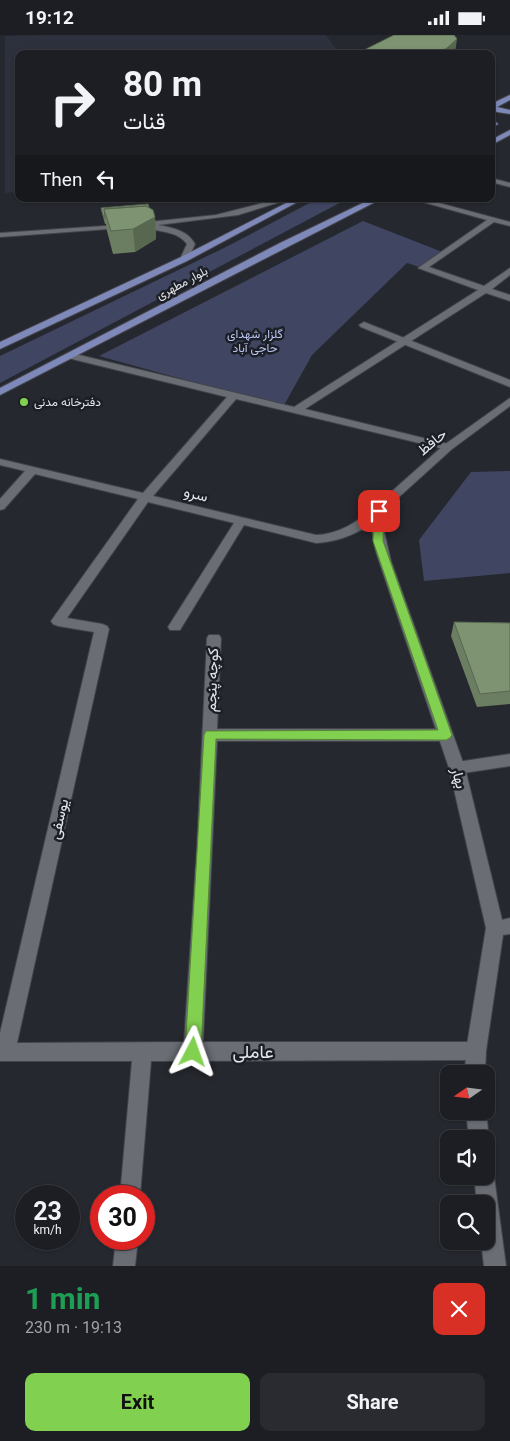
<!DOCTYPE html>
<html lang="en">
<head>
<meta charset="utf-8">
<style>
  body { margin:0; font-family:Roboto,Vazirmatn,sans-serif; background:#292b30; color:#f1f3f6; height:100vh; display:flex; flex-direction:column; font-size:19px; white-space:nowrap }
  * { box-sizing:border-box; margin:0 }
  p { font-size:16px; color:#a0a2a6 }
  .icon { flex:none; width:28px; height:28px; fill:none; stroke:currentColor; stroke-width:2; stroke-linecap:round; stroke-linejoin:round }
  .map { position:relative; height:1231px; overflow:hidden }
  .sheet { display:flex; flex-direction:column; background:#1c1e23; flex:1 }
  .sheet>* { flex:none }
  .banner { position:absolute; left:15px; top:15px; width:480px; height:152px; border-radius:10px; box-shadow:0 1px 4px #0004,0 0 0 1px #3a3c41; background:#1c1e23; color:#f1f3f6; overflow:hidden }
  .needle { width:32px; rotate:256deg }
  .buttons { position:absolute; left:440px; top:1030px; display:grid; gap:10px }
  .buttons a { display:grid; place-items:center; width:55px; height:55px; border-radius:10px; background:#1c1e23; box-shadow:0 1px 4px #0004,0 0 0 1px #3a3c41; font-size:25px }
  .speed { position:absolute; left:15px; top:1150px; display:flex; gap:10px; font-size:25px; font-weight:700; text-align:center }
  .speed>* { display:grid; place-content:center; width:65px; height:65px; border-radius:50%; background:#1c1e23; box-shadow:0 1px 4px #0004,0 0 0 1px #3a3c41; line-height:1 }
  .speed small { font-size:12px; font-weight:400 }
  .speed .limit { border:8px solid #d22; background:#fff; color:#111 }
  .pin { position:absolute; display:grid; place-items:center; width:42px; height:42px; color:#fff; margin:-21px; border-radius:10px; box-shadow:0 2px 8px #0006 }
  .me { position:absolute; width:55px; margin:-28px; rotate:4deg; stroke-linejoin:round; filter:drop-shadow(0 0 4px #0008) }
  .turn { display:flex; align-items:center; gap:18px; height:105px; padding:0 25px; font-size:22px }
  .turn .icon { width:65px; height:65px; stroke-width:2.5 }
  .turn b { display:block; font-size:35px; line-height:42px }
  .then { display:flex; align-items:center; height:48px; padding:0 25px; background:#0003; gap:10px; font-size:19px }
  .round { display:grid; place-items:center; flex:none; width:52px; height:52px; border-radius:10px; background:#292b30 }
  .overview { display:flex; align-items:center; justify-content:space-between; height:85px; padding:0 25px }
  h1 { font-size:30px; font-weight:700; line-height:38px; color:#1e9e55 }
  .button { display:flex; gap:10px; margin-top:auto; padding:10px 25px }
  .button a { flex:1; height:58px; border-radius:10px; background:#82d050; color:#111; font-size:20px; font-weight:700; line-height:58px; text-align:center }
  .button a+a { background:#292b30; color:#f1f3f6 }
  .status { display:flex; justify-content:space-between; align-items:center; height:35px; padding:0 25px; background:#1c1e23; direction:ltr }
  .status svg { height:14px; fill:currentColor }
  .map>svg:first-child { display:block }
  .built { fill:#2d303d }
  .green { fill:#404662 }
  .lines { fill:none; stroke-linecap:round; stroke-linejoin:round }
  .service-casing { stroke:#42444a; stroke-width:2 }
  .minor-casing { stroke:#42444a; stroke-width:2 }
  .tertiary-casing { stroke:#42444a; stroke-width:2 }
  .primary-casing { stroke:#42444a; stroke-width:2 }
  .service { fill:#6b6d75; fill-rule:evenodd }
  .minor { fill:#6b6d75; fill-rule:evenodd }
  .tertiary { fill:#6b6d75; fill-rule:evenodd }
  .primary { fill:#7f89b9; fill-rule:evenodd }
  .wall { fill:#6c7e62 }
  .shaded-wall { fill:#586750 }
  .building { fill:#7d9372; stroke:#586750 }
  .route { fill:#82d050; stroke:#548734 }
  .poi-dot { fill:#82d050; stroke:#1d1f26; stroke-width:2 }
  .labels { text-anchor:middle; stroke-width:5; stroke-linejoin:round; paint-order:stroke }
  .far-street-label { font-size:12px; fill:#e4e5ea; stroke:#1d1f26 }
  .far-park-label { font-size:12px; fill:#bbc6f5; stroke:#1d1f26 }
  .far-poi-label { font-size:12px; fill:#e4e5ea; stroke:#1d1f26; text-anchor:start }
  .street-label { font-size:15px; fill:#e4e5ea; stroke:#1d1f26 }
  .near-street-label { font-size:18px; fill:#e4e5ea; stroke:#1d1f26 }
</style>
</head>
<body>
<div class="status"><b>19:12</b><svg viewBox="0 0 49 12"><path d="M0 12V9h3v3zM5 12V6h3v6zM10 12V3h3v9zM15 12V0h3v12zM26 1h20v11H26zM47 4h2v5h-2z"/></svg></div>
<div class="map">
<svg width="510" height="1231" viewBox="0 0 510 1231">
  <rect width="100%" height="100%" fill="#26282f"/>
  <path class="built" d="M38,0H326L340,19H19V157L5,158V1Z"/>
  <path class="green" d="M317,164H347L0,348V321L226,212Z
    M363,186L445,218L422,233L407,228L312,320L283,372L99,321Z
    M510,436V538L424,546L419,505L471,437Z"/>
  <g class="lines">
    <defs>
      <path id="service" d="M364,287L510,345V352L361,292L359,290Z"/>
      <path id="minor" d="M491,143L510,148V152L491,147Z
        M278,164H290L238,180L158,190C173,193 187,195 195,209L188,224L184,227L180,224L187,209C178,197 163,197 150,194L149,191L0,202V198L119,190L216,180Z
        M412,164H424L510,187V191L494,187L429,232L484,251L510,233V240L492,254L510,260V266L486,258L305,374L452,410L454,412L448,415L236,364L153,461L316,500C340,499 356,487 375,473L379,472L385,476C369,495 340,507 316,508L244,490L180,595H170L168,592L234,488L148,467L67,583L102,589L107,591L109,594L17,1008L184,1007L197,814L207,603L209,600H219L221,603L217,694H446L451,696L453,700L451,704L446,706H217L203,1007H476L483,1009L486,1016L483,1023L476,1025L151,1026L140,1161H120L132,1026H0V998L94,597L58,591L53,589L51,586L138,464L35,439L4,474L0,475V464L25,436L0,430V424L143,458L227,362L68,323V319L71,318L294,372L478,255L418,233L487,185Z
        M510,719V731L457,739L452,737L449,733L452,729L457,727Z
        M510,883V899L495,901L489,898L486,893L489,888Z
        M116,1204H138L135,1231H113Z"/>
      <path id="tertiary" d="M510,363V371L452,414L389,471L385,482L384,496L391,526L465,733L504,893L486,1016L485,1039H465L466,1016L486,893L449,733L379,526C372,505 368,486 381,466L444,410Z
        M466,1076H486L489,1104L486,1111V1104H469Z
        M486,1132L491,1134L494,1141L506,1231H484L481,1206H486V1169H477L474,1141H486Z"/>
      <path id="primary" d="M510,60V65L497,72L510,75V79L497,77L492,74L491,69Z
        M491,83L498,89L491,93Z
        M510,95V100L491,110V105Z
        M294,164H303L187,226L0,314V307L181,222Z
        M371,164H381L0,360V353L280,208Z"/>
    </defs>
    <use href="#service" class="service-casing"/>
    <use href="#minor" class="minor-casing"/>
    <use href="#tertiary" class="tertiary-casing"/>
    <use href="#primary" class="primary-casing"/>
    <use href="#service" class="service"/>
    <use href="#minor" class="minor"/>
    <use href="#tertiary" class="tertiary"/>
    <use href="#primary" class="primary"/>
  </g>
  <path class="wall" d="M366,14L455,18L454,19H366Z
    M149,172L155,182L156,204L135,217L113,219L107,196L106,189H105L102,178L101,173Z
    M454,587L510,588V669L477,672L451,601Z"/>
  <path class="shaded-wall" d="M457,4L455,18L454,19H435Z
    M155,182L156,204L135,217L133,194Z"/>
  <path class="building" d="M394,0H454L457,4L447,13L435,19H389L366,14Z
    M148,169L149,172L146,171L104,174L105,183H104L101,173Z
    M146,171L153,175L155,182L133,194L111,196L104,174Z
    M454,587L510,588V656L480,659Z"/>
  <path class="route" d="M379,473L384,476L383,506L452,700L450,703L446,705L216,704L201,1017L198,1022L193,1024L187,1022L185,1017L204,700L206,696L438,695L373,506L374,476Z"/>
  <circle class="poi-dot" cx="24" cy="367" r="5"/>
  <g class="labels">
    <g class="far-street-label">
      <text transform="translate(182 248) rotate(-28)" y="4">بلوار مطهری</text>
    </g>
    <g class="far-park-label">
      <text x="255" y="303">گلزار شهدای<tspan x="255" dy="14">حاجی آباد</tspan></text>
    </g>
    <g class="far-poi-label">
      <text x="34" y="371">دفترخانه مدنی</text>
    </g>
    <g class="street-label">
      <text transform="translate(432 407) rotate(-40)" y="5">حافظ</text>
      <text transform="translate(196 459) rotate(14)" y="5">سرو</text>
      <text transform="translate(212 645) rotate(-88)" y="5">کوچه پنجم</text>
      <text transform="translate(459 743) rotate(75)" y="5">بهار</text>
      <text transform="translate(59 784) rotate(-77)" y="5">یوسفی</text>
    </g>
    <g class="near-street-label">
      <text x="253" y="1023">عاملی</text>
    </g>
  </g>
</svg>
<div class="buttons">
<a><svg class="needle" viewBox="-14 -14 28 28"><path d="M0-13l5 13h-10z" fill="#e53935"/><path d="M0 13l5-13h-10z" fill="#a0a2a6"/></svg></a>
<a><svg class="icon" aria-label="sound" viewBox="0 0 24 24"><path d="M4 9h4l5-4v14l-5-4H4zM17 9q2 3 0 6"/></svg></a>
<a><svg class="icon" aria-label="search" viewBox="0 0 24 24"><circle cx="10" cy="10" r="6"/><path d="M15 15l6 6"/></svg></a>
</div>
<div class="speed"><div>23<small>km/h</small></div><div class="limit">30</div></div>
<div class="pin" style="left:379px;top:476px;background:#d93025"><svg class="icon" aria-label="arrive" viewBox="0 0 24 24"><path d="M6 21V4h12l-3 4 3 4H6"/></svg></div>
<svg class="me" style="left:193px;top:1017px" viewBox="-20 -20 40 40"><path d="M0-17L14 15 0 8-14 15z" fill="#82d050" stroke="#fff" stroke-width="4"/></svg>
<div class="banner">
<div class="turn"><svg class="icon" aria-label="right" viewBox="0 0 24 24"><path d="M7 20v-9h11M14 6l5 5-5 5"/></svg><div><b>80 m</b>قنات</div></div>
<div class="then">Then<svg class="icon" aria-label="left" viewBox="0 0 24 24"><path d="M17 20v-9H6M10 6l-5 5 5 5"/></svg></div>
</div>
</div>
<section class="sheet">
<div class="overview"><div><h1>1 min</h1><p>230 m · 19:13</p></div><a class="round" style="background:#d93025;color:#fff"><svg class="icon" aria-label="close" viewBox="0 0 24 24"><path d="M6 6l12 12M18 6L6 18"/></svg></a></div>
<div class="button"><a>Exit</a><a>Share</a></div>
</section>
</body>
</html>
